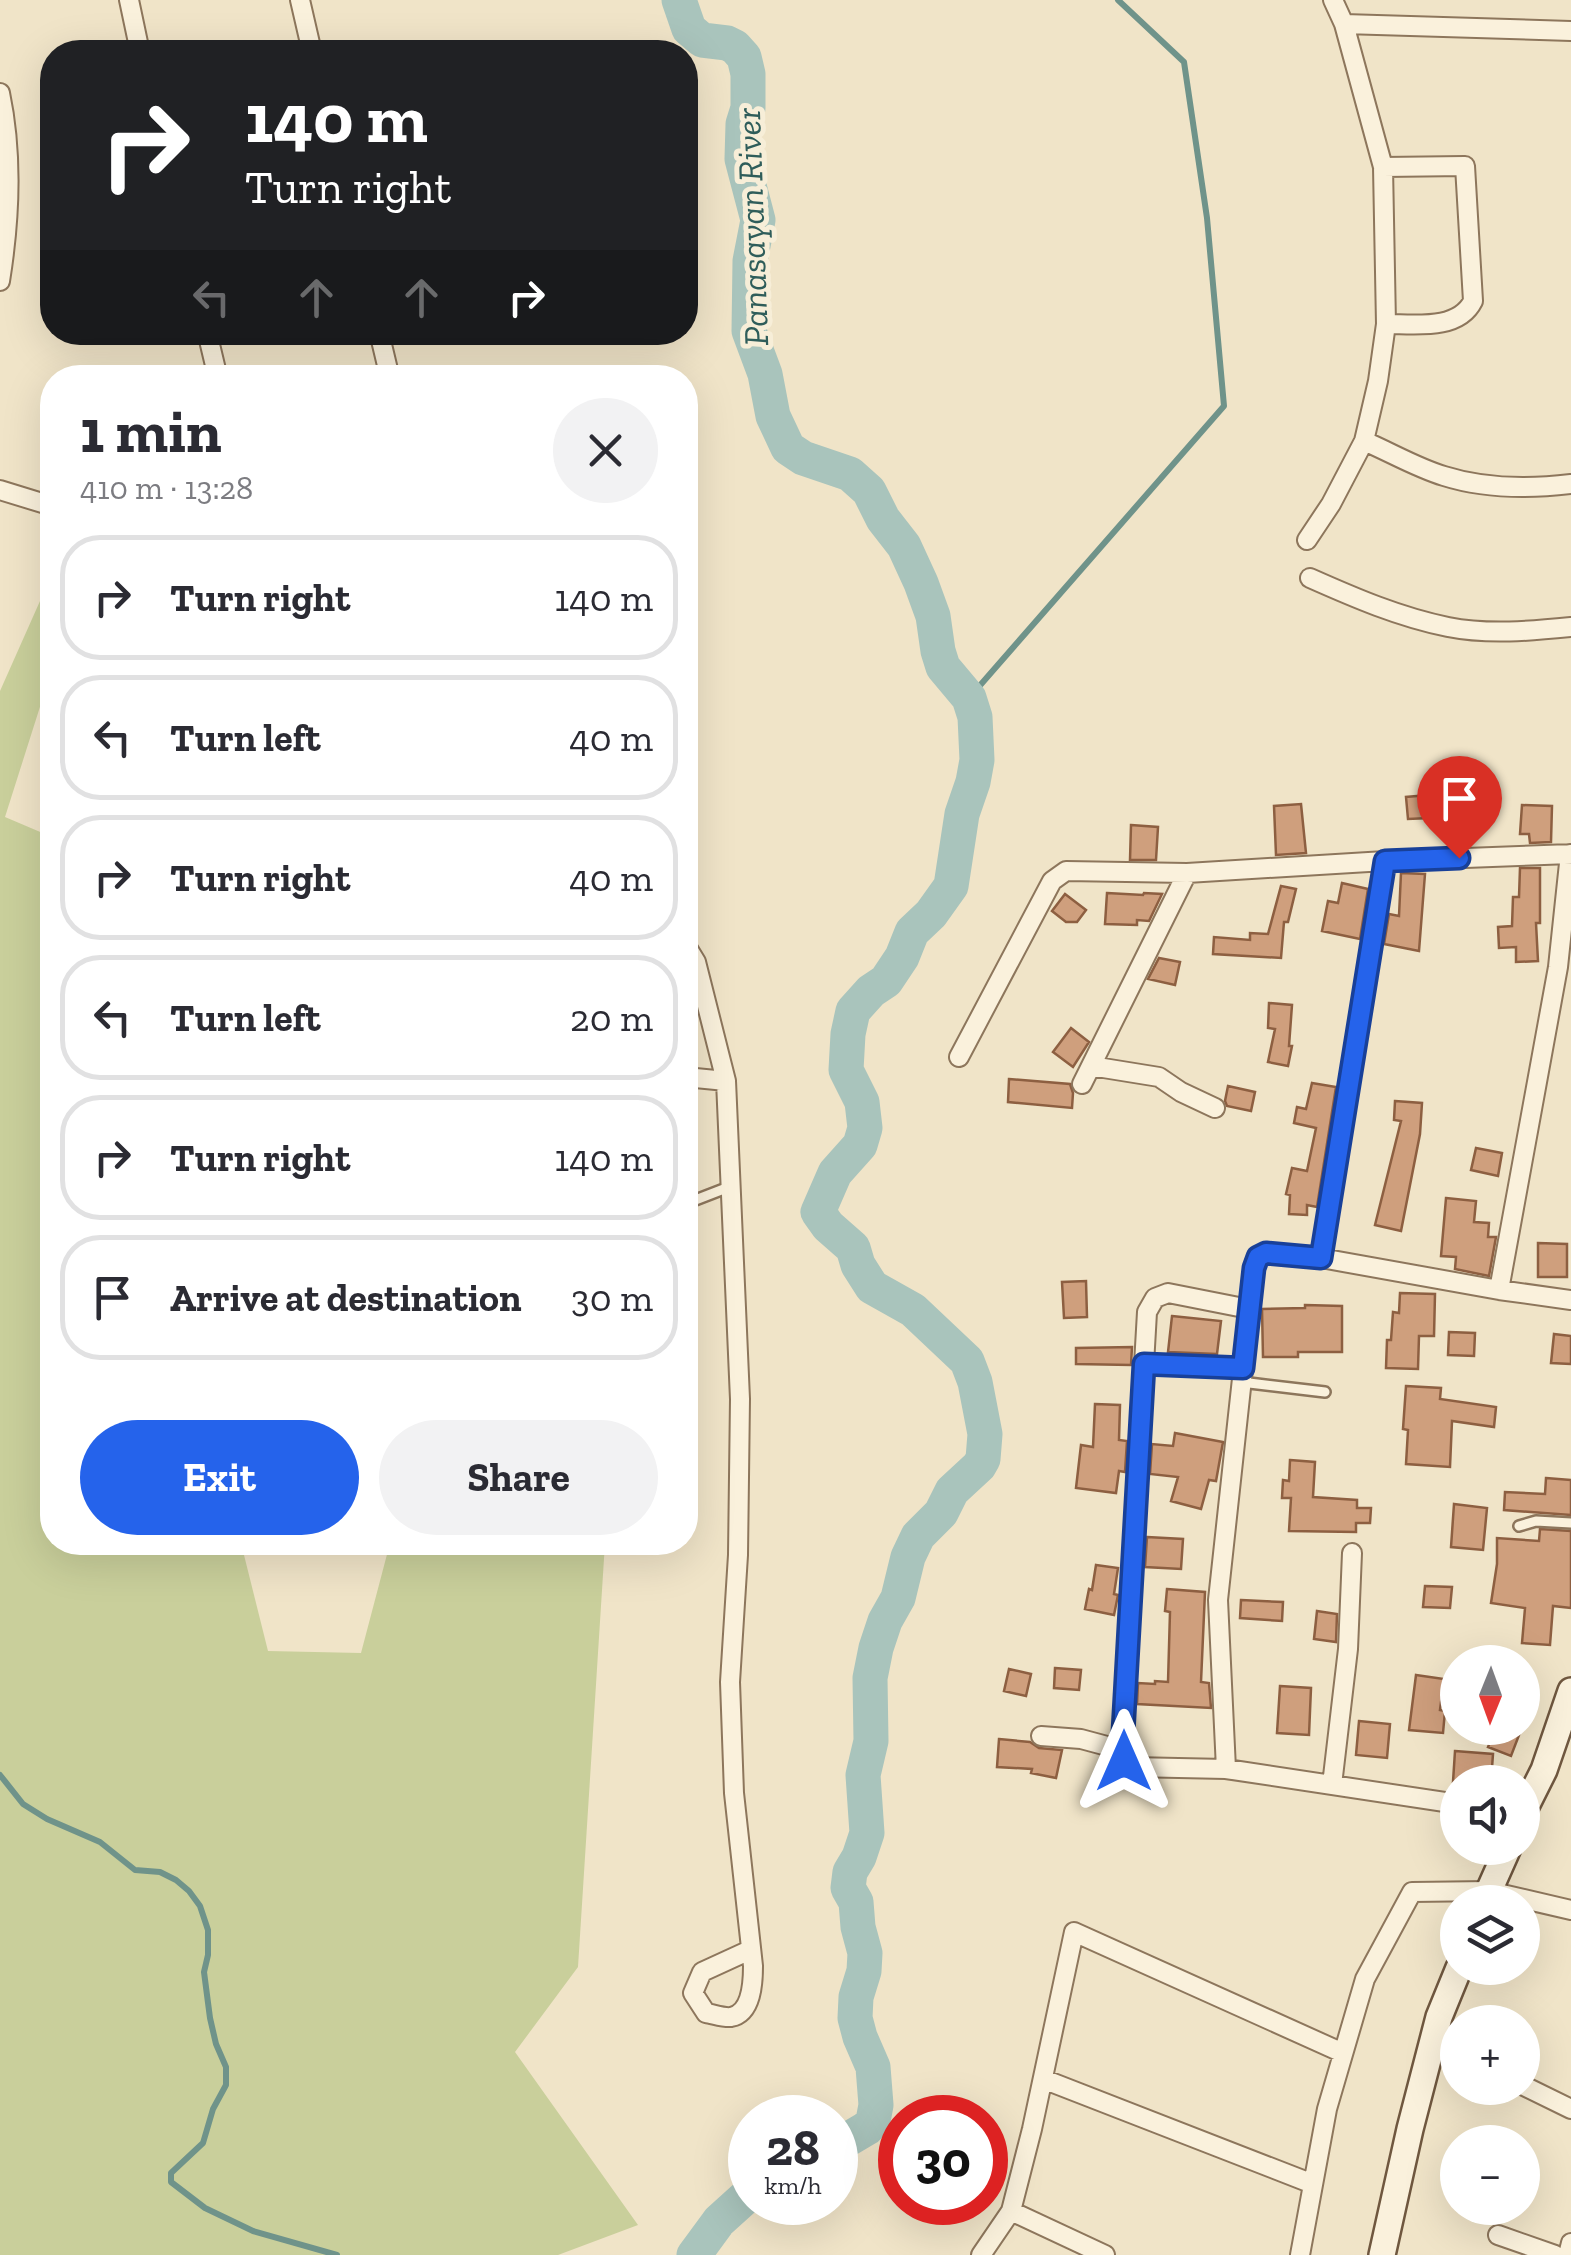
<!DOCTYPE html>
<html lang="en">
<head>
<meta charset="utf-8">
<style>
  body { margin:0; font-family:"Zilla Slab",serif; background:#f2f2f3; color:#2b2b33; height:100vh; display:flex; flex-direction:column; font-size:38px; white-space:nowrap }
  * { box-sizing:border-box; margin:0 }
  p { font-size:32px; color:#7c7c81 }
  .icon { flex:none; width:55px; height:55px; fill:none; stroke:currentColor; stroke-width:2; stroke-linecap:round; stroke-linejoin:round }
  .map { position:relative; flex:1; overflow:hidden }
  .panel { position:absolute; left:40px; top:365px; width:658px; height:1190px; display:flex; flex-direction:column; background:#fff; border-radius:40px; box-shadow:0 10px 40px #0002 }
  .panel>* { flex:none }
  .hud { position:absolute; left:40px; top:40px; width:658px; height:305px; border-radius:40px; box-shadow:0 10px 40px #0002; background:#202124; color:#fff; overflow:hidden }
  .needle { width:65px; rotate:181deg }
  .tools { position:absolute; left:1440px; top:1645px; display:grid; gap:20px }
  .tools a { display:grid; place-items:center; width:100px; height:100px; border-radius:50%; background:#fff; box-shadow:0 10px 40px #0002; font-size:50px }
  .speed { position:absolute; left:728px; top:2095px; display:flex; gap:20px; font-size:50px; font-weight:700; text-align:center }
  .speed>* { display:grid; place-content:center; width:130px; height:130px; border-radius:50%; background:#fff; box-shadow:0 10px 40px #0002; line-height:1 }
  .speed small { font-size:25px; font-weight:400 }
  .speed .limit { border:15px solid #d22; background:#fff; color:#111 }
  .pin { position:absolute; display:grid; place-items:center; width:85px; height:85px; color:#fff; margin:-102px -42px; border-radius:50% 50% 50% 0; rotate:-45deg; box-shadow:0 0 10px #0007 }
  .pin .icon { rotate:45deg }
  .me { position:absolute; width:110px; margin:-55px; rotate:0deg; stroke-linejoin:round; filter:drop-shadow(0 0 8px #0008) }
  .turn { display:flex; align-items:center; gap:35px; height:210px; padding:0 40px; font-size:45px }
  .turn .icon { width:130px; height:130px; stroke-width:2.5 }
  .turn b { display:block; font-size:70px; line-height:85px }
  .lanes { display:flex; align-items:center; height:95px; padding:0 40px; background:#0003; justify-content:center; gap:50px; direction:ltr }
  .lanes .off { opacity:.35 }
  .round { display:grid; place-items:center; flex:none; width:105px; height:105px; border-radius:52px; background:#f2f2f3 }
  .head { display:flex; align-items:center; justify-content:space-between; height:170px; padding:0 40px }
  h1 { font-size:60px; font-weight:700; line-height:75px }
  .primary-button { display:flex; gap:20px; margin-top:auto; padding:20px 40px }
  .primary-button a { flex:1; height:115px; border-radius:60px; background:#2563eb; color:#fff; font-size:40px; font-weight:700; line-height:115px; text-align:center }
  .primary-button a+a { background:#f2f2f3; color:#2b2b33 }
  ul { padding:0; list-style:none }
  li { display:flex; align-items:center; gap:30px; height:125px; margin:0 20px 15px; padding:0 20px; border:5px solid #e1e1e2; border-radius:40px }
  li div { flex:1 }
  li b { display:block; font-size:38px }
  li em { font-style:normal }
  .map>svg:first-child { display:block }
  .green { fill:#c9cf9b }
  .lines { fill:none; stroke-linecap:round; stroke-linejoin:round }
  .stream { stroke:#6f938a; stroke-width:6 }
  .river { stroke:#a9c4bc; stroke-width:35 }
  .building { fill:#cf9f7d; stroke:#8d5f41; stroke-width:2.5 }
  .lane-casing { stroke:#8d765c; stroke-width:14 }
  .street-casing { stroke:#8d765c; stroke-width:22 }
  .secondary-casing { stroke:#6f573f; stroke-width:30 }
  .lane { stroke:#faf1dc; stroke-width:9 }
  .street { stroke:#faf1dc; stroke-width:18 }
  .secondary { stroke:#faf1dc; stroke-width:25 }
  .route-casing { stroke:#184099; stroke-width:25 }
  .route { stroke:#2563eb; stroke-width:18 }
  .labels { text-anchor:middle; stroke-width:10; stroke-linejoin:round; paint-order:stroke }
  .water-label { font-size:35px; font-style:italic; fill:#2f5d5a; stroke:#f7eed8 }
</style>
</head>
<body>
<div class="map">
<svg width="1571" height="2255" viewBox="0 0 1571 2255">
  <rect width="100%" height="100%" fill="#f0e4c8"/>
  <path class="green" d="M52,574V669L5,817L52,837V1542L241,1543L268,1651L361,1653L390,1543H605L578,1967L515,2052L638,2225L558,2255H0V691Z"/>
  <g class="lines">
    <path class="stream" d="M969,698L1224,406L1207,218L1184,62L1118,0
      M0,1775L23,1804L47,1819L100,1842L135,1870L160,1872L176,1880L189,1891L200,1906L208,1930V1955L204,1972L210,2018L216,2044L226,2067V2085L213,2109L203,2143L171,2173V2182L205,2208L253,2231L337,2255"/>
    <path class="river" d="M679,0L689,29L702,40L727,43L735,47L744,57L748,74V108L743,124L742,159L758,220L750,261L749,331L765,374L773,416L788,448L803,458L850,474L869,491L883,519L904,546L921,583L933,616L938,651L943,667L969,698L975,717L977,760L973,782L962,814L951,886L931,914L912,932L902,957L886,981L871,991L853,1011L848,1034L846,1070L862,1102L865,1128L860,1145L835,1173L818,1212L828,1226L853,1248L858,1265L872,1287L913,1310L967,1361L975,1382L985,1434L983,1459L979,1466L952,1491L941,1513L918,1536L908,1557L898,1598L885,1621L876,1648L870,1678L871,1741L863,1775L867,1833L859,1857L850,1872L848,1888L856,1902L858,1927L865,1953L864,1971L856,1997L855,2018L860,2037L873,2067L876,2105L873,2121L867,2128L835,2147
      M694,2255L719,2221L750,2193"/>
  </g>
  <path class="building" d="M1428,795L1430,818L1408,819L1406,797Z
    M1301,804L1306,853L1276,855L1274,806Z
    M1480,805L1481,823L1441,829L1440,808Z
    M1522,805L1552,806L1551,842L1530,843L1529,834H1520Z
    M1131,825L1158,827L1156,860H1130Z
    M1520,868H1540V923H1536L1538,961L1516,962V947L1499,948L1498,927L1512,926L1513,897H1519Z
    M1401,873L1425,874L1419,951L1384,944L1389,914L1399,916Z
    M1342,883L1368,889L1360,939L1322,931L1328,901L1338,903Z
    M1281,886L1296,889L1288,922H1284L1281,958L1213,954L1214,937L1250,940V933L1268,934Z
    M1107,893L1143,895L1144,893L1162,894L1149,921L1137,920V925L1105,924Z
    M1065,894L1086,910L1077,922H1066L1052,911Z
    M1159,958L1180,962L1175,985L1148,979Z
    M1269,1003L1292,1005L1289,1046H1292L1288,1066L1268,1062L1275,1029L1268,1028Z
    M1071,1028L1089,1042L1073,1067L1053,1052Z
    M1009,1079L1070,1084L1073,1093L1072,1108L1008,1102Z
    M1312,1083L1336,1087L1317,1207L1307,1205V1215L1289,1214L1290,1195L1286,1194L1292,1168L1307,1171L1316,1128L1294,1123L1297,1107L1306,1109Z
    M1228,1086L1255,1092L1251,1111L1227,1106L1225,1101Z
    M1395,1101L1422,1103L1420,1134L1401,1231L1375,1225L1401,1121L1394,1120Z
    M1476,1148L1502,1153L1498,1176L1471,1170Z
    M1446,1198L1476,1201L1474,1222L1489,1223L1488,1237H1496L1489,1276L1455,1269L1456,1257L1441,1256Z
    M1538,1243L1567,1244V1277H1538Z
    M1086,1281L1087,1317L1064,1318L1062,1282Z
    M1400,1293L1435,1294L1434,1336H1419L1418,1369L1386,1368L1387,1340H1391L1393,1312L1399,1313Z
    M1305,1305L1342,1306V1352H1298V1357H1263L1262,1309L1305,1308Z
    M1172,1316L1221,1321L1217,1354L1168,1352Z
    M1449,1332L1475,1333L1474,1356L1448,1355Z
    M1554,1334L1571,1336V1364L1551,1363Z
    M1132,1347L1131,1365L1076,1364V1348Z
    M1406,1386L1441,1388L1440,1399L1496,1407L1494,1427L1452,1421L1450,1467L1406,1464L1408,1430L1403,1429Z
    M1095,1404L1120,1405L1119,1440L1127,1441L1125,1472L1119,1471L1116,1493L1076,1488L1081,1445L1093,1447Z
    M1175,1433L1223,1442L1216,1481L1209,1480L1201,1509L1171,1501L1178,1477L1150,1474L1152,1444L1173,1446Z
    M1290,1460L1315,1462L1313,1497L1357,1500V1508H1371L1370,1523H1356V1532L1289,1531L1291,1498H1282L1283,1480L1289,1481Z
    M1546,1478L1571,1480V1515L1504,1510L1505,1492L1545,1494Z
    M1454,1504L1487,1508L1483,1550L1451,1547Z
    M1540,1529L1571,1531V1608L1553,1606L1550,1645L1522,1643L1525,1608L1491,1603L1497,1564V1538L1539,1541Z
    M1147,1537L1183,1539L1181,1569L1145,1567Z
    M1096,1565L1118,1568L1114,1594L1118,1595L1114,1615L1085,1609L1089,1589L1092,1590Z
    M1425,1586L1452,1587L1450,1608L1423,1607Z
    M1167,1589L1205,1592L1201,1682L1209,1683L1211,1708L1137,1704L1138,1683L1155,1684V1681L1168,1682L1170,1612L1165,1611Z
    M1241,1600L1283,1602L1282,1621L1240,1618Z
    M1317,1611L1337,1614L1336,1642L1314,1639Z
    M1055,1668L1081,1670L1079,1690L1054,1688Z
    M1009,1669L1031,1674L1026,1696L1004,1691Z
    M1416,1675L1444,1679L1440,1710L1445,1711L1443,1733L1409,1730Z
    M1280,1686L1311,1688L1309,1735L1277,1733Z
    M1359,1721L1390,1724L1387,1758L1356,1755Z
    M1496,1728L1519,1735L1511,1756L1488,1747Z
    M999,1739L1030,1742L1039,1748L1062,1750L1056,1778L1031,1773L1032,1769L997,1767Z
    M1455,1751L1493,1754L1491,1782H1453Z"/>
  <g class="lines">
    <defs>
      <path id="lane" d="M685,1204L729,1187
        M1241,1382L1325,1392
        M1519,1526L1536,1521L1571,1523"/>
      <path id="street" d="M129,0L140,52
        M300,0L312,52
        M1344,24L1571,31
        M0,93C13,155 10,219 0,281
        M1383,167L1465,166L1473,301C1458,331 1414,324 1386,324
        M207,332L218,378
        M379,332L390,378
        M1364,441C1390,452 1417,468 1444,476C1485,489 1529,489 1571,484
        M0,490L52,506
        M1307,540L1331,504L1364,441L1378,381L1386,324L1383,167L1344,24L1333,0
        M1310,578C1355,598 1399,617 1448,627C1488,635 1531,631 1571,627
        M1385,861L1321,1258L1266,1253L1258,1257L1254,1268L1218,1600L1226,1769L1458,1804
        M685,944L696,962L726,1081L740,1399L738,1555L730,1682L734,1793L753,1966C753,1982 752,2013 731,2017C724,2018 713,2014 706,2013L693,1993L702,1972L750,1950
        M959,1057L1052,881L1066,871L1187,873L1385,861L1571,854
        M1091,1066L1159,1077L1181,1092L1215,1108
        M685,1077L726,1081
        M1082,1084L1187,873
        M1321,1258L1499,1290L1571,1300
        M1499,1290L1558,967L1570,854
        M1144,1364L1243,1368
        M1041,1736L1081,1739L1122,1750
        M1226,1769L1131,1767L1124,1761L1122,1750L1147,1312L1155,1298L1168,1293L1249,1309
        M1332,1785L1348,1649L1352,1553
        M1043,2079L1313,2184
        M1522,2085L1571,2109
        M1011,2211L1105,2255
        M1498,2235L1555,2255
        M981,2255L1011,2211L1032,2129L1074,1932L1343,2053
        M1300,2255L1327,2109L1365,1979L1412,1892L1489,1891L1571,1910
        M1568,2255L1571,2243"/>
      <path id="secondary" d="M1522,1814L1544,1770L1571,1691
        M1484,1902L1508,1848
        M1382,2255L1410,2129L1439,2017L1459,1968"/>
    </defs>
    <use href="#lane" class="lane-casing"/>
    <use href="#street" class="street-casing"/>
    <use href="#secondary" class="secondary-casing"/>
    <use href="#lane" class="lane"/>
    <use href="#street" class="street"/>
    <use href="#secondary" class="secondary"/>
  </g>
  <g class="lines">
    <defs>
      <path id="route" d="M1124,1761L1122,1750L1144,1364L1243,1368L1254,1268L1258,1257L1266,1253L1321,1258L1385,861L1459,858"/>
    </defs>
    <use href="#route" class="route-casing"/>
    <use href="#route" class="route"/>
  </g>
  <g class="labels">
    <g class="water-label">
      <text transform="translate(752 227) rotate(-92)" y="12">Panasayan River</text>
    </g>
  </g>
</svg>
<div class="tools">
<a><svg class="needle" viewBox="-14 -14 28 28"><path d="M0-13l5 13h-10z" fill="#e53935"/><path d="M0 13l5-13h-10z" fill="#7c7c81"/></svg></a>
<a><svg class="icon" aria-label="sound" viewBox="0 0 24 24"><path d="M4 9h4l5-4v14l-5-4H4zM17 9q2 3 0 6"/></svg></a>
<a><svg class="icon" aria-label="layers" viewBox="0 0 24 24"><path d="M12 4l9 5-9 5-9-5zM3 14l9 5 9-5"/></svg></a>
<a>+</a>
<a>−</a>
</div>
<div class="speed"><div>28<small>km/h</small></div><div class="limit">30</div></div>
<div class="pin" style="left:1459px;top:858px;background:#d93025"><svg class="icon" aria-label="arrive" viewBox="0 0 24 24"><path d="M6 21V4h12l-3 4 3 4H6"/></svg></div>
<svg class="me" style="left:1124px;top:1761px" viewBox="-20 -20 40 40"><path d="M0-17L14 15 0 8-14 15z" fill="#2563eb" stroke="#fff" stroke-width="4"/></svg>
<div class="hud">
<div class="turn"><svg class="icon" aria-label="right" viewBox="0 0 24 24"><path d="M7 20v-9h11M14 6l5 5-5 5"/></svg><div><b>140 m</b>Turn right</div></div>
<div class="lanes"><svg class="icon off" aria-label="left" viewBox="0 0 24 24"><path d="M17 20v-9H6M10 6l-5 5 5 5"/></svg><svg class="icon off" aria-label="ahead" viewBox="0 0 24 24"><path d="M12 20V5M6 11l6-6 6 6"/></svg><svg class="icon off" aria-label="ahead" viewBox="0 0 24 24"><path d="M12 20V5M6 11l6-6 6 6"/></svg><svg class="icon" aria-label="right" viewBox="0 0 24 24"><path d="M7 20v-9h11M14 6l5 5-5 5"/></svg></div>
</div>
<section class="panel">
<div class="head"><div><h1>1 min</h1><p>410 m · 13:28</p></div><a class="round"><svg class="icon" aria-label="close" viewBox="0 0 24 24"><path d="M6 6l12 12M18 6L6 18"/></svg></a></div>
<ul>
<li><svg class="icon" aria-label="right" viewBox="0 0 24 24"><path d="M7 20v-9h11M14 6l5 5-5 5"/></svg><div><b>Turn right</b></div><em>140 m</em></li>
<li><svg class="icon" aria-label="left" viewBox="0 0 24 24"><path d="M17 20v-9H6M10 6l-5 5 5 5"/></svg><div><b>Turn left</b></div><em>40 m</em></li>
<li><svg class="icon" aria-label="right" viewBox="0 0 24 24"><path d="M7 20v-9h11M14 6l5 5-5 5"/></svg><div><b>Turn right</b></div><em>40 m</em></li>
<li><svg class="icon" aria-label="left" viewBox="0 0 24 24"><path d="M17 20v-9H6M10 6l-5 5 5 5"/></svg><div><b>Turn left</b></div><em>20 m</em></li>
<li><svg class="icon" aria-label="right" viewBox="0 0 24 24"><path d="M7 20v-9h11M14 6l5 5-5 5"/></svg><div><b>Turn right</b></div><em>140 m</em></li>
<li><svg class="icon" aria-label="arrive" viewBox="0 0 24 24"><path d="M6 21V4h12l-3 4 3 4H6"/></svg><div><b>Arrive at destination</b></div><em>30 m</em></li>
</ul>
<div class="primary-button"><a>Exit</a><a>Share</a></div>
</section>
</div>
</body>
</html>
